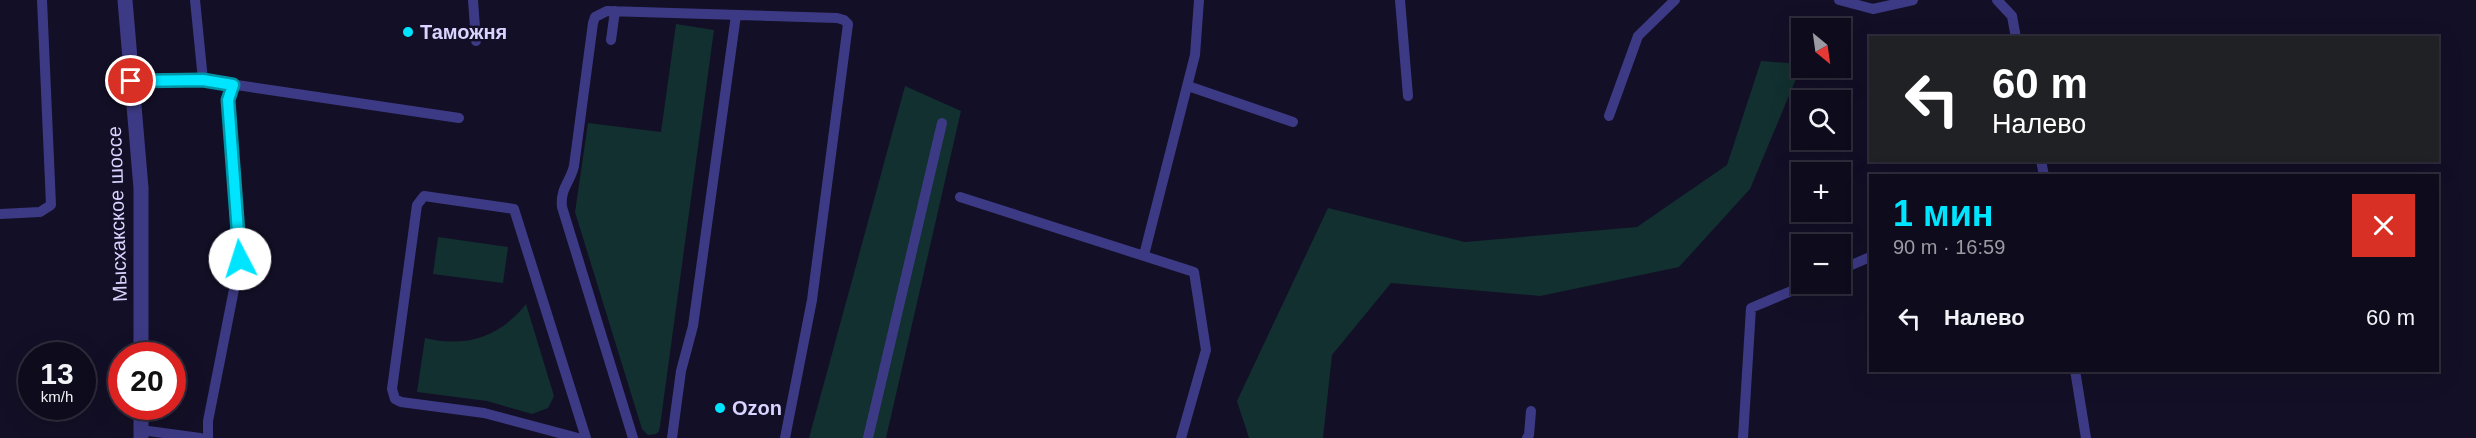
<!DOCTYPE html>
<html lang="ru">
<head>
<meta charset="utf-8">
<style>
  body { margin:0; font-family:Helvetica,sans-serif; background:#171425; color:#f1f3f6; height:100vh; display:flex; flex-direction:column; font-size:22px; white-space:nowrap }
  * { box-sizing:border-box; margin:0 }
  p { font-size:20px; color:#9b9ba3 }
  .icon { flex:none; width:33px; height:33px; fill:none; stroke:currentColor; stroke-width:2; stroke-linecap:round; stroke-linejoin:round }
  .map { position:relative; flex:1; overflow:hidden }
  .side { position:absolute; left:1869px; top:174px; width:570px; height:198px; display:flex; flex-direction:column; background:#0e0b1c; border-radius:0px; box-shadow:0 6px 24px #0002,0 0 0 2px #2e2b3b }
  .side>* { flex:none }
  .top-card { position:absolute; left:1869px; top:36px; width:570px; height:126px; border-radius:0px; box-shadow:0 6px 24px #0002,0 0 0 2px #2e2b3b; background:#202124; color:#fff; overflow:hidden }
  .needle { width:39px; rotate:151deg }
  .fabs { position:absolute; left:1791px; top:18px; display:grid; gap:12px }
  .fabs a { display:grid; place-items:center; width:60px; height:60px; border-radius:0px; background:#0e0b1c; box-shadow:0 6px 24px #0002,0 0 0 2px #2e2b3b; font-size:30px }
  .speed { position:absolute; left:18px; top:342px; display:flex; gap:12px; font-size:30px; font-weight:700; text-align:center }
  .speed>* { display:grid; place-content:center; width:78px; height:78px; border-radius:50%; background:#0e0b1c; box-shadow:0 6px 24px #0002,0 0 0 2px #2e2b3b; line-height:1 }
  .speed small { font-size:15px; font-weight:400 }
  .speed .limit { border:9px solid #d22; background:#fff; color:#111 }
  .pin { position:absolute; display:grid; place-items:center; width:51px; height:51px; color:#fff; margin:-26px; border:3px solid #fff; border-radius:50%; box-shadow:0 2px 6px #0007 }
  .me { position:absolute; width:66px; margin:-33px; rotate:355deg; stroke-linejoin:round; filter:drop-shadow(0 0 4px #0008) }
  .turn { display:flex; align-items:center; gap:21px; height:126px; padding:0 24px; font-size:27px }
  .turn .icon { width:78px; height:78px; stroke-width:2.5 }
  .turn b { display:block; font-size:42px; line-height:51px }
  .round { display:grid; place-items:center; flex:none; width:63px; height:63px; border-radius:0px; background:#171425 }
  .headline { display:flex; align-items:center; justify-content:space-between; height:102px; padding:0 24px }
  h1 { font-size:36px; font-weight:800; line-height:45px; color:#00e5ff }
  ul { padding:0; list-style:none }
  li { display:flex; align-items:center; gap:18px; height:84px; padding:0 24px }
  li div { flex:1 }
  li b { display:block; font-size:22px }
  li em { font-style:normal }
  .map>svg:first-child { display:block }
  .green { fill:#12302f }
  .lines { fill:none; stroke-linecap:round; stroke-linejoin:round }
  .service { stroke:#3d3a85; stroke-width:10 }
  .tertiary { stroke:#3d3a85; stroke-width:15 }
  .route-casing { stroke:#0095a6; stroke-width:15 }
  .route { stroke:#00e5ff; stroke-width:10 }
  .poi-dot { fill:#00e5ff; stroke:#130f26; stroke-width:2 }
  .labels { text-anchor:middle; stroke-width:5; stroke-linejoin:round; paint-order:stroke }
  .poi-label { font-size:20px; font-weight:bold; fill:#d9d4ff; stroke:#130f26; text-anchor:start }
  .street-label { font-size:20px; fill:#d9d4ff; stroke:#130f26 }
</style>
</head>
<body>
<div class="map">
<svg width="2476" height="438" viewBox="0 0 2476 438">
  <rect width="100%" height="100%" fill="#130f26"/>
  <path class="green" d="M676,24L714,30L660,426L659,431L656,434L648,435L642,429L575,212L588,123L661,132Z
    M1761,61L1801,64V67L1750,189L1679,267L1540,296L1391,283L1332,355L1323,438H1249L1237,401L1328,208L1465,242L1637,227L1727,165Z
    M905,86L961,111L886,438H809Z
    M438,237L508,247L503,283L433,274Z
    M526,304L554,396L548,408L532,414L487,401L417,392L425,338C465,348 500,337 526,304Z"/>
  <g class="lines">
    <path class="service" d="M195,0L203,80
      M473,0L476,41
      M1400,0L1408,96
      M1839,0L1873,9L1913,0
      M1997,0L2012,16L2016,38
      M611,40L615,11
      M131,81L203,80L459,118
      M1188,86L1293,122
      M1609,116L1638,36L1675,0
      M2041,160L2044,176
      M960,197L1194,272L1206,350L1181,438
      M0,214L40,212L51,205L42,0
      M1144,255L1195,55L1199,0
      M1840,270L1870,257
      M2075,370L2086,438
      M141,430L200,438
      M208,438V421L240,259L227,100L233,85
      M578,438L484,413L401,402L395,399L392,389L417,205L424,196L514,209L586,438
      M633,438L562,207C560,188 570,183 574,166L593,23L595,17L607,11L837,18L844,20L848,24L812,300L785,438
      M672,438L681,371L693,326L736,15
      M868,438L942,123
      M1527,438L1529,435L1531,411
      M1743,438L1751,308L1808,284"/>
    <path class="tertiary" d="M125,0L141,188V356
      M141,406V438"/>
  </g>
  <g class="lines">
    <defs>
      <path id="route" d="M131,81L203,80L233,85L228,100L240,259"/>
    </defs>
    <use href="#route" class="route-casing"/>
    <use href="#route" class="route"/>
  </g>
  <g class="poi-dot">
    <circle cx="408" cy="32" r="6"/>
    <circle cx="720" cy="408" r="6"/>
  </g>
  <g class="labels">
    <g class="poi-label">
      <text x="420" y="39">Таможня</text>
      <text x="732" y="415">Ozon</text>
    </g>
    <g class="street-label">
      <text transform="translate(117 214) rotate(-92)" y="7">Мысхакское шоссе</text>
    </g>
  </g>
</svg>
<div class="fabs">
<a><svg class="needle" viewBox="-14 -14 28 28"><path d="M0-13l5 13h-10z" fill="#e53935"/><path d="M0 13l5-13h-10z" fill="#9b9ba3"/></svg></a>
<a><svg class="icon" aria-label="search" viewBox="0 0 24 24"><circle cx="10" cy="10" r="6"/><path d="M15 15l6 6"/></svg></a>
<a>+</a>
<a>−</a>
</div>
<div class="speed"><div>13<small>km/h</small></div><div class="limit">20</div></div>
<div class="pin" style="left:131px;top:81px;background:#d93025"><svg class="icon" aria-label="arrive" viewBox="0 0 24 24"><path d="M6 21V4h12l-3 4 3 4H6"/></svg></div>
<svg class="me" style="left:240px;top:259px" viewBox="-20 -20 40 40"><circle r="19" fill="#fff"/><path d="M0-13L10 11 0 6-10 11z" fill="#00e5ff"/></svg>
<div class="top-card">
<div class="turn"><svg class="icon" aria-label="left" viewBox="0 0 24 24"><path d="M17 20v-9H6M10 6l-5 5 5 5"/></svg><div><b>60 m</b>Налево</div></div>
</div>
<section class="side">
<div class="headline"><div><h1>1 мин</h1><p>90 m · 16:59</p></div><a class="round" style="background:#d93025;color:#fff"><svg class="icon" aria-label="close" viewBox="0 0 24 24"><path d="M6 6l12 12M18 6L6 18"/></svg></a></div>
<ul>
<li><svg class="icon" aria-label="left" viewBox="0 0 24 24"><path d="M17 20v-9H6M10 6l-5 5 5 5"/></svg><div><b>Налево</b></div><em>60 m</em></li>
</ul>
</section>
</div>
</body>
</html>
